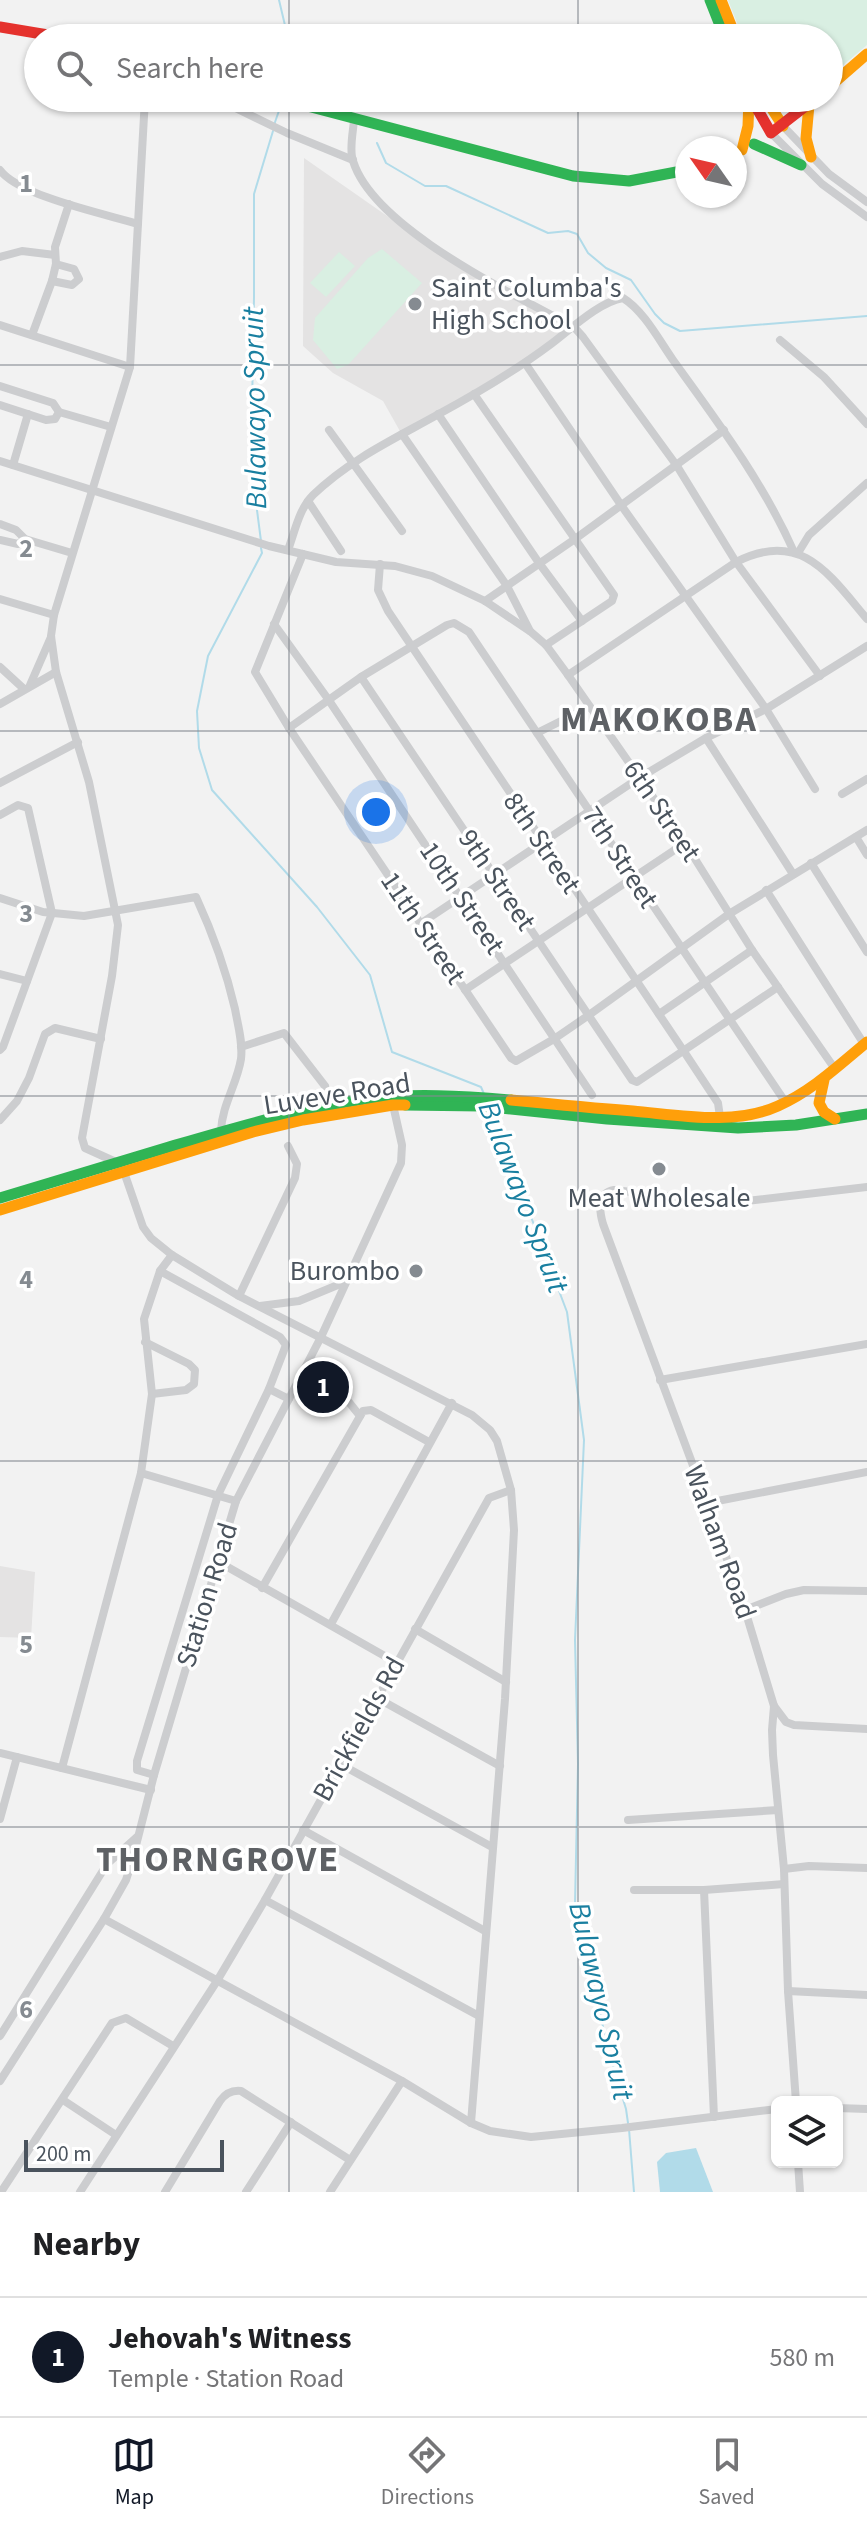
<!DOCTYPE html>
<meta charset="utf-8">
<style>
:root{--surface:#fff;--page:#f2f2f2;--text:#202124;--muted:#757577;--line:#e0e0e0;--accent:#111827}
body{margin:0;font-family:"Source Sans 3",sans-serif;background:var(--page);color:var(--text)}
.controls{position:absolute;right:24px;bottom:24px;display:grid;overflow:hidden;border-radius:12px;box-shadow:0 2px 6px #0004}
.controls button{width:72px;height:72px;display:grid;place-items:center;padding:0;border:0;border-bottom:2px solid var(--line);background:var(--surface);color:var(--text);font:40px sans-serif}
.compass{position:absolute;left:675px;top:136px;width:72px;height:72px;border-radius:50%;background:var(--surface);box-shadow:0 2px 6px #0004;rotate:304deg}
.scale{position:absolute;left:24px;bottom:20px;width:200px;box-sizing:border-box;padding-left:8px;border:4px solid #4a535d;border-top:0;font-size:22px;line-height:28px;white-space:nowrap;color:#4a535d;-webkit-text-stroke:6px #fff;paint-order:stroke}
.you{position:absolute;left:376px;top:812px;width:28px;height:28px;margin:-20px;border:6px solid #fff;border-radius:50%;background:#1a73e8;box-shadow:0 0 0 12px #1a73e833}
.badge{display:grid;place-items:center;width:52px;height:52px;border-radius:50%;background:var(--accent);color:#fff;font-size:26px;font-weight:700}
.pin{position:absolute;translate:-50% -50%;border:4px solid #fff;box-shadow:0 2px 8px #0006}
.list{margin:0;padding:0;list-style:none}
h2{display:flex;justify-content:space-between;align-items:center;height:104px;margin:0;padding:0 32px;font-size:34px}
h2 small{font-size:26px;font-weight:400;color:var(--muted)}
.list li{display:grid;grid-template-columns:52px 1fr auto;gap:24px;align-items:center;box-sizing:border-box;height:120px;padding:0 32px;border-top:2px solid var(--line)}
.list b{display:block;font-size:30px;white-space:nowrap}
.list p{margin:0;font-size:26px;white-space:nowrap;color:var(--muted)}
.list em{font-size:26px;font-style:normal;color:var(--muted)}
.icon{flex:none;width:44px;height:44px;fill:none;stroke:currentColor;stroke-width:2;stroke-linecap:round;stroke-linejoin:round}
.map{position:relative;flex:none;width:867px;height:2192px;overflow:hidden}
.search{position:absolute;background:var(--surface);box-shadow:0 2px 6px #0004;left:24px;right:24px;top:24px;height:88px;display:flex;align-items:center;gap:20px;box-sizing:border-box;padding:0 28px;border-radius:44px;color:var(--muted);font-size:30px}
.sheet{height:224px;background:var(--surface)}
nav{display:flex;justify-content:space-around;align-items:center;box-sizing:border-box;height:112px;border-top:2px solid var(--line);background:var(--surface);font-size:22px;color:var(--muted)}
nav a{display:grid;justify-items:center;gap:4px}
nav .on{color:var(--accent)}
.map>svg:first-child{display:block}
.education{fill:#e4e3e3}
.green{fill:#d9efe2}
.water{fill:#b1dbe9}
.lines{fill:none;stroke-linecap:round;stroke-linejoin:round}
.stream{stroke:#b1dbe9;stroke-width:2}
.street{stroke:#cccdcf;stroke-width:8}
.fast{stroke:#30b455;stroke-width:11}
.slow{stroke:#ff9f0a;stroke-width:11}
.jam{stroke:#e5322d;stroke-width:11}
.grid{fill:none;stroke:#858b91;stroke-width:2;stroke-opacity:0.55}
.poi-dot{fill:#858b91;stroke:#fff;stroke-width:3}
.labels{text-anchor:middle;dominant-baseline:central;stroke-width:7;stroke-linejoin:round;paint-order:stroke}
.poi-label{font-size:28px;fill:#4a535d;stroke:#fff;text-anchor:start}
.street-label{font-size:28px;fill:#4a535d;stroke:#fff}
.water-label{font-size:30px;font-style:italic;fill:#197fa0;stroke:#fff}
.district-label{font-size:36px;font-weight:bold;letter-spacing:2px;fill:#5e6165;stroke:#fff}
.grid-label{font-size:26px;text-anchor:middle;font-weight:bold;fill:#858b91;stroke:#fff;stroke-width:7;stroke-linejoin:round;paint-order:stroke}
</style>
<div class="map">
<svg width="867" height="2192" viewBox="0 0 867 2192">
<rect width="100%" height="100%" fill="#f2f2f2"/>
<g class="education">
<polygon points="304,158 423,241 570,327 524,362 401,433 383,401 333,373 303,346"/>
<polygon points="0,1566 35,1572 31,1638 0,1637"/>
</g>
<g class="green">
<polygon points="728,0 867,0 867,45 829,77 829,38 743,38"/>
<polygon points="382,249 422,283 348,365 337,369 313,340 315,318 368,258"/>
<polygon points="339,252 355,266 326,297 310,283"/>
</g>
<polygon class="water" points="696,2148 713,2192 660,2192 657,2162 666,2153"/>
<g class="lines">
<g class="stream">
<polyline points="279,0 288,38"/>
<polyline points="347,98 352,105"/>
<polyline points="274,125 281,105"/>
<polyline points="377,143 386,163 425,186 446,186 548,233 568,231 577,234 588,253 606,268 631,280 655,314 664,323 680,331 867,316"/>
<polyline points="261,541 251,464 254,297 254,194 273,131"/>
<polyline points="261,548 262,553 208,656 197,711 199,748 212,790 317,907 370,975 392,1052 481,1087 484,1094"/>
<polyline points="491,1111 567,1312 584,1440 575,1640 578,1764 575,1904 609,2053 626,2109 628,2123"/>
<polyline points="629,2129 634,2192"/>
</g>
<g class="street">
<polyline points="145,98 130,367 54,615 51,636 56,672 89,782 118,925 112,976 82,1138 85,1148 116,1162 124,1172 143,1227 151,1238 172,1255 239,1296 472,1415 490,1430 497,1441 511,1490 514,1530 505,1699 471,2123"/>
<polyline points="215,98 287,133 353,160"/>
<path d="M354,120C353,132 350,145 352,157C368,226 515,295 574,327L583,337L677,466L736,562L820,676"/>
<polyline points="783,126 829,174 867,202"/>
<polyline points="771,133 822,184 867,217"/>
<path d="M0,170C19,196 105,214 138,224"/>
<polyline points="0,257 22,251 55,255"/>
<polyline points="52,281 72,285 79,279 74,269 56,264"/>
<polyline points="0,325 130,367"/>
<polyline points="32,335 52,281 56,264 55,247 69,204"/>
<polyline points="780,340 824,377 867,424"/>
<polyline points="525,363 621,505 766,709 815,789"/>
<polyline points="0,386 53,403 59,412 55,419 46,420 0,405"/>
<polyline points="474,394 614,595 612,601 546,645"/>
<polyline points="59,412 111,427"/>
<polyline points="438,414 539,563 582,621"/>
<polyline points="329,430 402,531"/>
<polyline points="402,434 507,586 530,631"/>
<polyline points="0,461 269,546 336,562 395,566 432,576 485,601 531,632 546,645 568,675 685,843 752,950 835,1069"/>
<polyline points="13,465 28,414"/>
<polyline points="308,501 341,551"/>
<polyline points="0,524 16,530 25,539 18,544 0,540"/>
<polyline points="25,539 72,553"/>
<path d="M288,550C295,531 299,509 313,495C349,460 394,439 437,415C476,394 515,371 551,344C571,329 599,302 623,298C644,311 659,340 673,360C717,421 763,482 794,552"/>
<polyline points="798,553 809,535 867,483"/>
<polyline points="303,554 255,672 289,728 511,1058 516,1061 554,1039 589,1015 729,914 867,830"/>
<polyline points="380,564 378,590 388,611 683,1050 718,1103 720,1117"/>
<polyline points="0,599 54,615"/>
<polyline points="485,601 575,539 724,430"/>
<polyline points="274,624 328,699 592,1095"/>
<polyline points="0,667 24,689"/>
<path d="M568,675L736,562C801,529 829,574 867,619"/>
<polyline points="361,677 632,1080 637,1082 778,987"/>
<polyline points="30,685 51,637"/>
<polyline points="0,704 56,672"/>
<polyline points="289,728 361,677 447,625 454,623 469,632 786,1103"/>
<polyline points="537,733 589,707"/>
<polyline points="706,738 793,874"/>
<polyline points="0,783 78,742"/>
<polyline points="842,794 867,779"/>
<polyline points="0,815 18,805 28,808 52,913 3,1047 0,1050"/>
<polyline points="856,837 867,855"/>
<polyline points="811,863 867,952"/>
<polyline points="766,890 864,1044"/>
<path d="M0,898L43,912L84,916L196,897C213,934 226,970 235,1009C238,1026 243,1042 241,1059C237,1084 222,1105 221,1131"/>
<polyline points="420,924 639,778 706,738 766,709 867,646"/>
<polyline points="0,974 27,981"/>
<polyline points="465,990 685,843"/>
<polyline points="659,1014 752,950"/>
<polyline points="241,1047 284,1033 325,1086"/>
<polyline points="0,1120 17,1101 29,1078 45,1034 55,1028 101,1039"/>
<path d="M867,1187L729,1203L614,1190C597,1193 599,1210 603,1224L707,1503L745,1610L774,1706L786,1722L794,1725L867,1729"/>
<polyline points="239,1296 295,1178 297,1164 288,1146"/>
<polyline points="260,1306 299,1301 345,1282"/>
<polyline points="145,1342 189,1364 195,1370 194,1384 186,1390 152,1394"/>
<polyline points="305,1368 332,1393 348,1401 360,1416"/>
<polyline points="660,1380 867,1344"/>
<polyline points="269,1389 289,1399"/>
<polyline points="141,1473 236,1501"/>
<polyline points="707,1503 867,1472"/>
<polyline points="217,1561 397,1663"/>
<polyline points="262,1588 363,1411 371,1410 429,1442"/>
<polyline points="745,1610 786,1594 804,1590 867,1591"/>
<polyline points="331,1624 452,1403"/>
<polyline points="415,1629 506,1682"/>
<polyline points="377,1698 500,1766"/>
<polyline points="774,1706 772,1730 773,1755 784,1869 788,1991 796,2102"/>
<polyline points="0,1753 151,1790"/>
<polyline points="340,1764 492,1847"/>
<polyline points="62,1768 141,1473 152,1394 144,1319 160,1271 172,1255"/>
<polyline points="154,1775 137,1770 137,1761 218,1495 269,1389 286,1345 280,1337 160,1271"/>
<polyline points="0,1819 17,1757"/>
<polyline points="628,1820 778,1810"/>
<polyline points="303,1830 485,1931"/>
<polyline points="784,1869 809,1866 867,1868"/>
<polyline points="634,1890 704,1890 784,1884"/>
<polyline points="704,1890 714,2117"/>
<polyline points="265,1900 479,2016"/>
<polyline points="104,1919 402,2081 471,2123 490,2131 531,2137 622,2128 777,2109"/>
<polyline points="788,1991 867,1995"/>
<polyline points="0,2036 107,1864 137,1837"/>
<polyline points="0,2081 104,1919 126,1880 132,1861 154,1775 236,1501 321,1337 401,1163 402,1145 393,1105"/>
<polyline points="63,2100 116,2135"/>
<polyline points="837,2108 867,2109"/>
<polyline points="798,2162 800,2192"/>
<polyline points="1,2192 112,2023 126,2018 173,2046"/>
<polyline points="80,2192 217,1981 265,1900 489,1498 511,1490"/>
<path d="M165,2192L220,2101C225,2094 232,2090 241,2091L350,2160"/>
<polyline points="246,2192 291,2122"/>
<polyline points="330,2192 402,2081"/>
</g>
<g class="fast">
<polyline points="710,0 725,38"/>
<polyline points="277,98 573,176 629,181 687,170"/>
<polyline points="754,144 801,165"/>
<polyline points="405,1105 481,1106 607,1119 738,1128 796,1125 867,1114"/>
<path d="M0,1198C56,1181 113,1164 169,1147C234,1128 298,1109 365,1099C413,1093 463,1096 511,1100"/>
</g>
<g class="slow">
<polyline points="721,0 736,38"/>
<polyline points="829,87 867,54"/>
<polyline points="765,98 783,126"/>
<polyline points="782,98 815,100"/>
<polyline points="809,105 806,138 811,157"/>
<polyline points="742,150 748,126 749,99"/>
<polyline points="824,1080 819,1103 824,1112 835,1119"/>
<path d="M511,1100C551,1104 592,1108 633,1111C679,1115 734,1126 778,1106C812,1091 839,1065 867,1042"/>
<polyline points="0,1210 253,1132 303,1120 393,1105 405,1105"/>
</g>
<g class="jam">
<polyline points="0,27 66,38"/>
<polyline points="751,98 771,133 816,98"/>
</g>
</g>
<path class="grid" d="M289,0V38M578,0V38M289,98V2192M578,98V2192M0,365H867M0,731H867M0,1096H867M0,1461H867M0,1827H867"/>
<g class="poi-dot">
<circle cx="415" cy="304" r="8"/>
<circle cx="659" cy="1169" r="8"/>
<circle cx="416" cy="1271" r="8"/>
</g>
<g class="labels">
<g class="poi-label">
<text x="431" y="288">Saint Columba's<tspan x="431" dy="32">High School</tspan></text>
<text x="659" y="1198" text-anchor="middle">Meat Wholesale</text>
<text x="400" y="1271" text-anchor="end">Burombo</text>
</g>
<g class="street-label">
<text transform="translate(662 811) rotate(56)">6th Street</text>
<text transform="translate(542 843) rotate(56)">8th Street</text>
<text transform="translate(620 857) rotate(57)">7th Street</text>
<text transform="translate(497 880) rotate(56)">9th Street</text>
<text transform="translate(462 898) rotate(56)">10th Street</text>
<text transform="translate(423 928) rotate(56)">11th Street</text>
<text transform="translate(337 1094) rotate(-9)">Luveve Road</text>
<text transform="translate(720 1542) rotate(70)">Walham Road</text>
<text transform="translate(207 1595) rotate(-73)">Station Road</text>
<text transform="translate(359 1729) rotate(-61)">Brickfields Rd</text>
</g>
<g class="water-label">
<text transform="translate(255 408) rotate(-91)">Bulawayo Spruit</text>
<text transform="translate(523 1197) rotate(69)">Bulawayo Spruit</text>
<text transform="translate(601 2001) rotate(77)">Bulawayo Spruit</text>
</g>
<g class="district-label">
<text x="659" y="719">MAKOKOBA</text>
<text x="218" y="1859">THORNGROVE</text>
</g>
</g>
<g class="grid-label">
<text x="26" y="192">1</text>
<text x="26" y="557">2</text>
<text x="26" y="922">3</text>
<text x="26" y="1288">4</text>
<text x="26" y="1653">5</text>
<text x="26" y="2018">6</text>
</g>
</svg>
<div class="controls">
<button><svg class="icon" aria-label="layers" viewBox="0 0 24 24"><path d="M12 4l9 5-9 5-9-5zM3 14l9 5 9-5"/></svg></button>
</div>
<svg class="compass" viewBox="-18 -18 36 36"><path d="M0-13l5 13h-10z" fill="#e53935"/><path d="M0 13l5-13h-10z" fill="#757577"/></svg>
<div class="scale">200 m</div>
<div class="you"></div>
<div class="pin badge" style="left:323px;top:1387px">1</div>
<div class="search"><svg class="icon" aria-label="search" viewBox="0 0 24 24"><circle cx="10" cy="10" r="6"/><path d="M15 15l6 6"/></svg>Search here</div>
</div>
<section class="sheet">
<h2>Nearby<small></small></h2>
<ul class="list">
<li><span class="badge">1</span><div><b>Jehovah's Witness</b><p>Temple · Station Road</p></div><em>580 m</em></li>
</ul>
</section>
<nav>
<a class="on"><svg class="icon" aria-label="map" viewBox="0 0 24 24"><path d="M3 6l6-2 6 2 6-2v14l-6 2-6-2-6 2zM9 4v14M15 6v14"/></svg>Map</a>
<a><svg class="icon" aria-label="directions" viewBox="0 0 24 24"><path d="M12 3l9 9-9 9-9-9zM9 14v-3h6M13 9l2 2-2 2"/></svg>Directions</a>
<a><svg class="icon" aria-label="saved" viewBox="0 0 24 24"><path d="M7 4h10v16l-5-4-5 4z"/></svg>Saved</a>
</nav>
